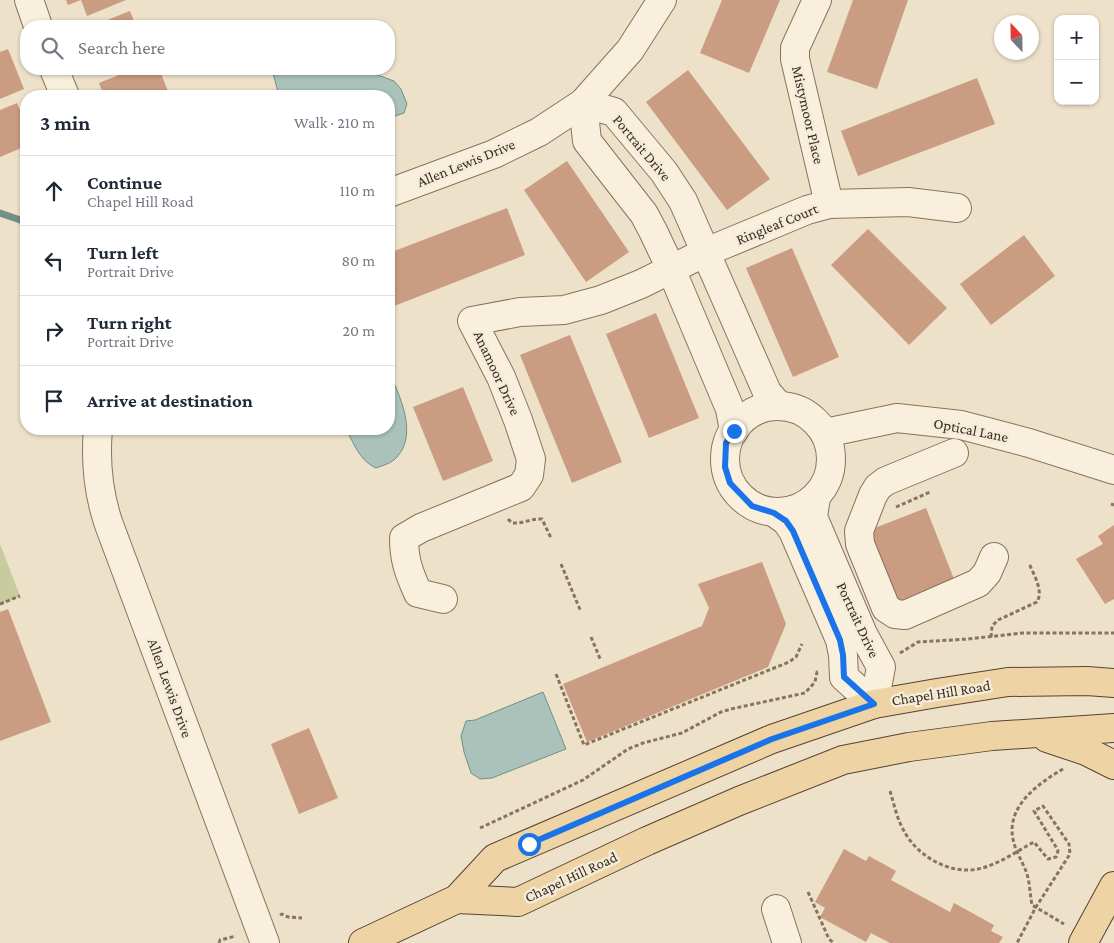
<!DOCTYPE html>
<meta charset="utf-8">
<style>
:root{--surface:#fff;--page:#f2f2f3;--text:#1f2937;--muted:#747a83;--line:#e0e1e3}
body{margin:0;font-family:"Crimson Pro",serif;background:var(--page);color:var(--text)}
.controls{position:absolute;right:15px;top:15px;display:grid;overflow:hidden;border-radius:10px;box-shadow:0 1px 4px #0004}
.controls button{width:45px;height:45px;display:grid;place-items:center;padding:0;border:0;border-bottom:1px solid var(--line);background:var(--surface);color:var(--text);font:25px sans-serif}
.compass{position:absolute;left:994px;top:15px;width:45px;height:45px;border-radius:50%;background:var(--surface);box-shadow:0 1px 4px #0004;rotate:338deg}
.stop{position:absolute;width:15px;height:15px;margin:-11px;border:4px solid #1a73e8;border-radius:50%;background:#fff}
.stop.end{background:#1a73e8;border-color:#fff;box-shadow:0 1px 5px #0008}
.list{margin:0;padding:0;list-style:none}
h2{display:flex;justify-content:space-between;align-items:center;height:65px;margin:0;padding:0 20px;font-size:21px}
h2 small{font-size:16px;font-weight:400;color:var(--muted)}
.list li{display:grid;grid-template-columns:32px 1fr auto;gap:15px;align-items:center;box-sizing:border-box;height:70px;padding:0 20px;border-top:1px solid var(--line)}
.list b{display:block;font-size:19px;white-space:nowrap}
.list p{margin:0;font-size:16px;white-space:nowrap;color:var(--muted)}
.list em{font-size:16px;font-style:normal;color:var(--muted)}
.icon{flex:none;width:28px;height:28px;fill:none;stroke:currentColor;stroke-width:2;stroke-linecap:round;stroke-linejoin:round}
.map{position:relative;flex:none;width:1114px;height:943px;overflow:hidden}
.search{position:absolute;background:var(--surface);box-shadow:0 1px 4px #0004;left:20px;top:20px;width:375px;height:55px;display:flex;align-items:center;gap:12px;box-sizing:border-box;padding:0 18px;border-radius:20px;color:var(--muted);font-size:19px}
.panel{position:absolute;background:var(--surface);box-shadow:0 1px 4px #0004;left:20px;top:90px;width:375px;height:345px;border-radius:20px}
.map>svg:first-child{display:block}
.green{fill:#c8cb9d}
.water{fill:#aac2ba;stroke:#719087}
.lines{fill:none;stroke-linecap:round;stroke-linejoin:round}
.stream{stroke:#719087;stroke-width:7}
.building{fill:#ca9c81}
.minor-casing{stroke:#89735e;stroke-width:30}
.major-casing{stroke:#584232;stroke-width:30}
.path{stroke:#89735e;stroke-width:3;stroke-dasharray:4 2.5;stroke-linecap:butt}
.minor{stroke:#f8efdd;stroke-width:28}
.major{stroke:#eed3a4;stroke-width:28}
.route{stroke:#1a73e8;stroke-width:6}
.labels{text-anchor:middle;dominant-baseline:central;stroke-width:5;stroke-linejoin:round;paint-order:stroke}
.street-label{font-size:15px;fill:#3a2c21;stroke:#f5ebd9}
</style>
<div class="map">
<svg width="1114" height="943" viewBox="0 0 1114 943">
<rect width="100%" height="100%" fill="#ede1ca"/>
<polygon class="green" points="0,544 20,596 0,604"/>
<g class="water">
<polygon points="272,69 361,69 394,81 401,89 407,104 404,113 389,118 389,96 279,96"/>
<path d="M389,372C400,396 418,434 397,457C392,463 384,465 376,468C360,461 354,444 346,429H389Z"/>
<polygon points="543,692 566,749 492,778 480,779 471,773 464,752 461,736 466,721 475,720"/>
</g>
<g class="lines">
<polyline class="stream" points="0,213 26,222"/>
</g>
<g class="building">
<polygon points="66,0 126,0 87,16 81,0 68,5"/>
<polygon points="722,0 780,0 749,73 700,53"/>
<polygon points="853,0 908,0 877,89 827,72"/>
<polygon points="130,11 136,26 92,26"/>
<polygon points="8,49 24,89 0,99 0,52"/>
<polygon points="134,69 159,69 170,96 104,96 99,83"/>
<polygon points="688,70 770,179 727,210 646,102"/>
<polygon points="977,78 995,124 858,176 841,131"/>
<polygon points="17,103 26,125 26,146 0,157 0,110"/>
<polygon points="567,161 629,252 586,282 524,190"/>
<polygon points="507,208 525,255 389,308 389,253"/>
<polygon points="868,229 947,308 909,345 831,265"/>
<polygon points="1024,235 1055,276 991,325 960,284"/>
<polygon points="792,248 839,357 793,377 746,268"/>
<polygon points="656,313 699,418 649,438 606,334"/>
<polygon points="570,335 622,462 572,483 520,355"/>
<polygon points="463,387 493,461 443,481 413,407"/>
<polygon points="926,508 954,579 895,603 867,531"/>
<polygon points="1114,525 1114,599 1105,604 1076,559 1103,544 1098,536"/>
<polygon points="762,562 786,624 768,667 587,742 563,684 702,626 709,608 698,584"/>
<polygon points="8,609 51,722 0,741 0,612"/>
<polygon points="309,728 338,798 299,814 271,744"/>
<polygon points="844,849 866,861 869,856 896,871 891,880 950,912 954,903 994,925 991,931 1003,937 999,943 890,943 871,933 866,942 820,917 825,908 815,902"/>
</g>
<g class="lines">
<g class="minor-casing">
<g id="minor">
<polyline points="29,0 38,26"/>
<polyline points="817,0 795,48 795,59 829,204"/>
<polyline points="54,69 65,96"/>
<polyline points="389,193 494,154 539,132 583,103 630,50 662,0"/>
<circle cx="778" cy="459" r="53"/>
<path d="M98,429C95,462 98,491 108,522L265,943"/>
<polyline points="734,431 730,409 671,269 653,231 644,214 587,141 583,103 614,112 664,172 683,201 767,392 779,406"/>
<polyline points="825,433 897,418 961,425 1029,443 1114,470"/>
<polyline points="954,453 886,481 878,487 873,495 859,531 860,544 886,608 895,614 905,615 978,583 987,573 994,557"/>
<polyline points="816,497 813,517 863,634 881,667 874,704"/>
<polyline points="775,513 786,521 793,531 840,640 843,655 844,677 874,704"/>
<path d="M443,599L418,593C409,573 404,560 404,538L421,528L521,487L529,475L531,459L518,420L501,377L472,321L520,312L564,310L601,300L641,284L706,252L807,210L829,204L908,202L957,208"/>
<polyline points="776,909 787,943"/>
</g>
</g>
<g class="major-casing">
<g id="major">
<polyline points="1047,738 1086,751 1114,765"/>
<polyline points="457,899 518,902 647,841 739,801 843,760 909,747 992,736 1114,728"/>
<polyline points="363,943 457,899 495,858 772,739 874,704 937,693 1008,682 1087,681 1114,683"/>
<polyline points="1083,943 1114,886"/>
</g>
</g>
<g class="path">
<polyline points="1111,504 1114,505"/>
<polyline points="896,507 930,492"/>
<path d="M508,519L512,523C523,524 532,518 542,519L551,538"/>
<polyline points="561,564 581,612"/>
<polyline points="0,604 20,596"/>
<polyline points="591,637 601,661"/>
<path d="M991,637L992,626L998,620L1037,602C1044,590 1033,574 1029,563"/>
<polyline points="900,653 918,642 968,639 1023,633 1114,633"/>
<polyline points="556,674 584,745 789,662 796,657 802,644"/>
<path d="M1063,769C1039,783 1006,806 1013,839C1015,851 1023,862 1027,874C1030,884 1030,895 1032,905L1064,924"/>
<path d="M890,791C894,804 897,819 904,831C917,856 950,875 978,869C998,865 1017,851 1034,842L1048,859L1056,857L1058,851L1056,847L1034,811L1043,806L1069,844L1070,854L1036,907L1017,943"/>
<polyline points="480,828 583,780 628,749 643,743 682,733 721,712 731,709 805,693 815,682 817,672 818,672"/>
<polyline points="808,892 829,939 834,943"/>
<polyline points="280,915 282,914 288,917 302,918"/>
<polyline points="219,943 220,940 236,936"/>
</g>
<use href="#minor" class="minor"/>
<use href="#major" class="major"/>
</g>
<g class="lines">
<polyline class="route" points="529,844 772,739 874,704 844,677 843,655 840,640 793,531 786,521 774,513 752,506 730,483 725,467 726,443 734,431"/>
</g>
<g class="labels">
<g class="street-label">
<text transform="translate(808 115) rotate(77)">Mistymoor Place</text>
<text transform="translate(642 148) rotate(50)">Portrait Drive</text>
<text transform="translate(466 163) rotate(-22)">Allen Lewis Drive</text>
<text transform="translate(777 224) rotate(-22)">Ringleaf Court</text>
<text transform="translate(497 373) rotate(65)">Anamoor Drive</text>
<text transform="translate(971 430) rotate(11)">Optical Lane</text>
<text transform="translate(858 620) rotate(65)">Portrait Drive</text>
<text transform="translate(170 688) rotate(70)">Allen Lewis Drive</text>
<text transform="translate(941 693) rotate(-9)">Chapel Hill Road</text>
<text transform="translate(571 877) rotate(-25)">Chapel Hill Road</text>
</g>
</g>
</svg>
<div class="controls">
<button>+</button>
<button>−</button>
</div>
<svg class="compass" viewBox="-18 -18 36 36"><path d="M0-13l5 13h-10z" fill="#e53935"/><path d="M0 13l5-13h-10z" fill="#747a83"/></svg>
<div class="stop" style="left:529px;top:844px"></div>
<div class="stop end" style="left:734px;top:431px"></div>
<div class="search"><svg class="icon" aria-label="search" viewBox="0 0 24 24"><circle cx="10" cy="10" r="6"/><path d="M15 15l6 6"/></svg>Search here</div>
<section class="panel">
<h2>3 min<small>Walk · 210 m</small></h2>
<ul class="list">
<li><svg class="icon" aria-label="ahead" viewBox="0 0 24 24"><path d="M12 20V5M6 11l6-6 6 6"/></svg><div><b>Continue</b><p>Chapel Hill Road</p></div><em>110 m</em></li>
<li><svg class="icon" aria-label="left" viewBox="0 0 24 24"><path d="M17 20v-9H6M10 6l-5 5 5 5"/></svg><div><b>Turn left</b><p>Portrait Drive</p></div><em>80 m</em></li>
<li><svg class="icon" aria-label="right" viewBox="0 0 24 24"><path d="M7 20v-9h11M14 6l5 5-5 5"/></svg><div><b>Turn right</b><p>Portrait Drive</p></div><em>20 m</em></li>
<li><svg class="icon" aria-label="arrive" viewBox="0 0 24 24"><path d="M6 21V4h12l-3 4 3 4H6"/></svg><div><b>Arrive at destination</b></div></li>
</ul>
</section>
</div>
